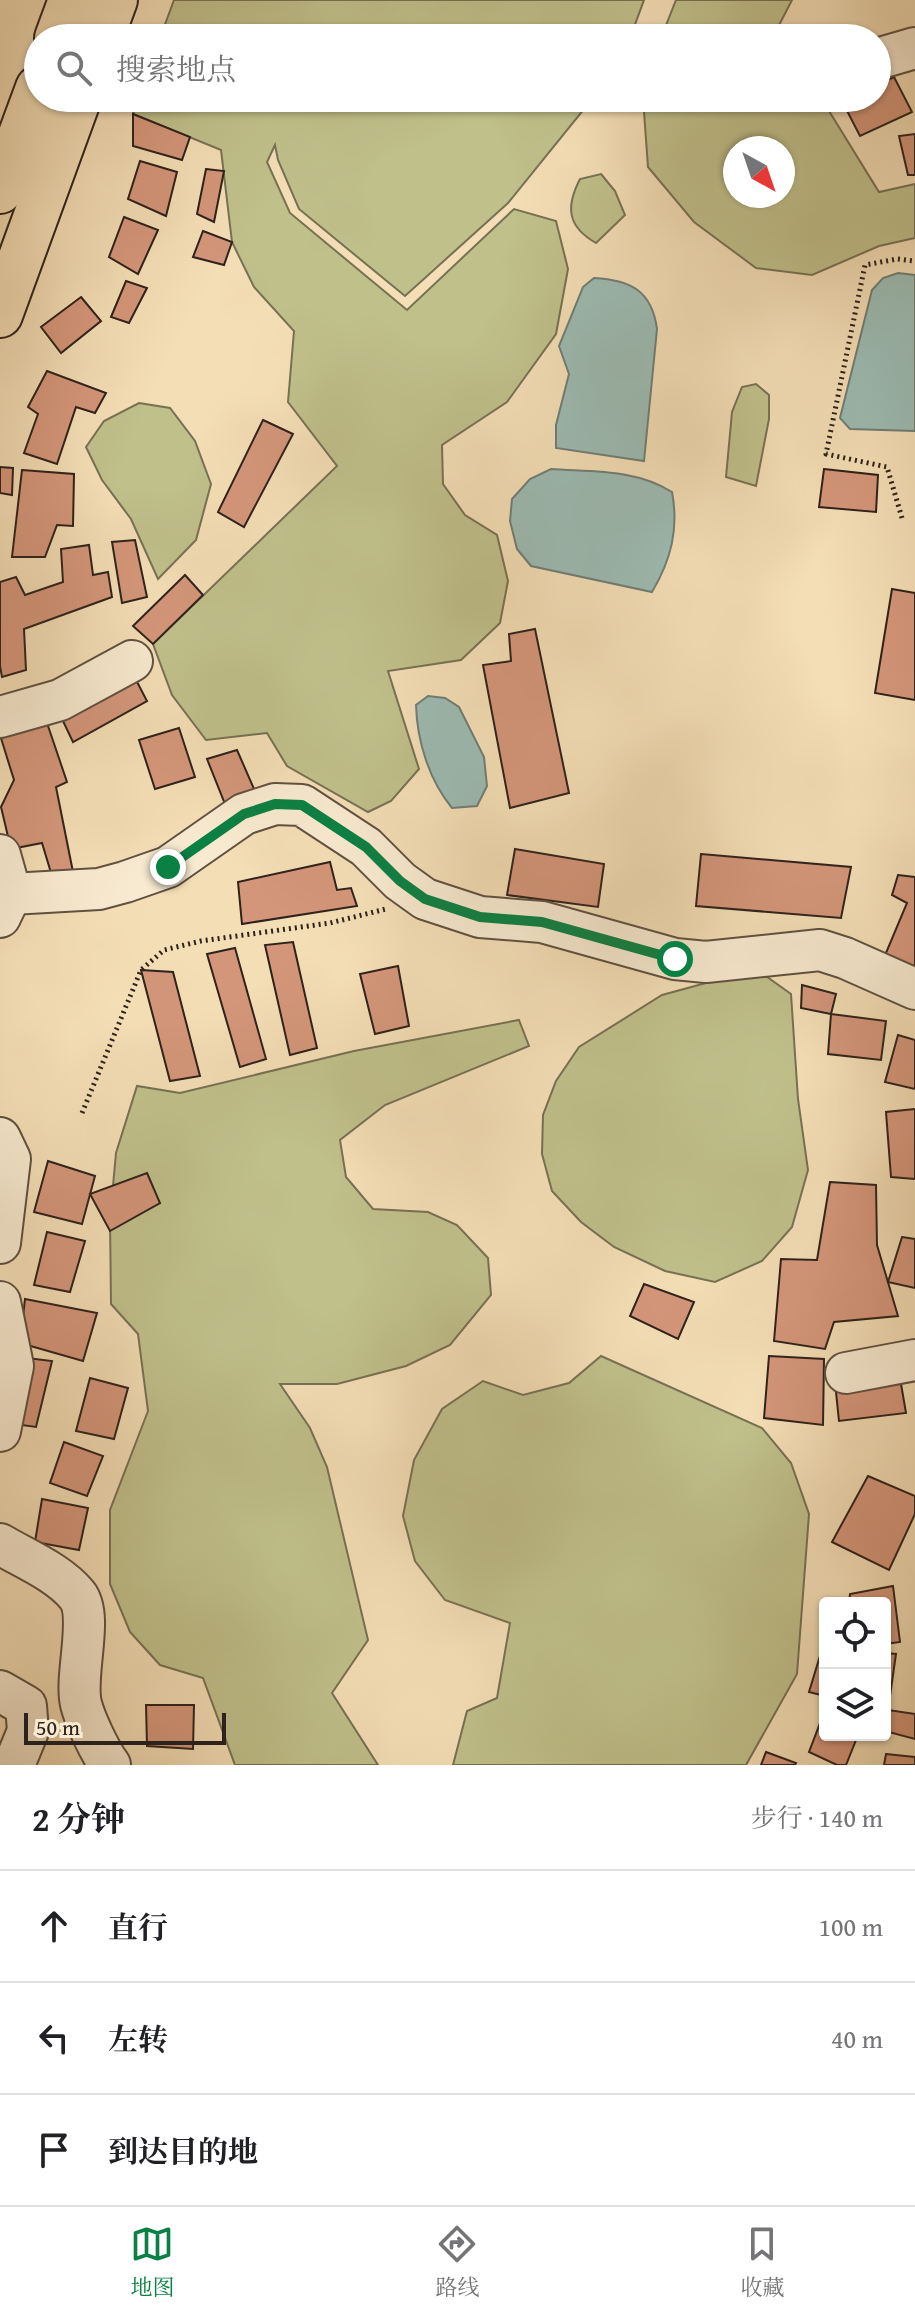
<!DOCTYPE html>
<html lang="zh">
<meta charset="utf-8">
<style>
:root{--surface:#fff;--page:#f2f2f2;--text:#202124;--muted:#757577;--line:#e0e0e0;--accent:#0b8043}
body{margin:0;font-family:"Gentium Book Plus","Noto Serif SC",serif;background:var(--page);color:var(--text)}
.controls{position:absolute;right:24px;bottom:24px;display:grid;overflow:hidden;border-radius:8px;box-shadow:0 2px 6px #0004}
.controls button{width:72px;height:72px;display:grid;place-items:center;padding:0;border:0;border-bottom:2px solid var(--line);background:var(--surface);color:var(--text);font:40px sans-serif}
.compass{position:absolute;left:723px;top:136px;width:72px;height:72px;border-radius:50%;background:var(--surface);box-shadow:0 2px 6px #0004;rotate:140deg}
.scale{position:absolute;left:24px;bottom:20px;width:202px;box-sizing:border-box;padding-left:8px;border:4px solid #2e221c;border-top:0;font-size:22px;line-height:28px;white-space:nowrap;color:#2e221c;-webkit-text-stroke:6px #f8ead0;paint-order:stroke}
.stop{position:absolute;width:24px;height:24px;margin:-18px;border:6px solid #0b8043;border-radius:50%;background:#fff}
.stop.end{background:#0b8043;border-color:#fff;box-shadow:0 2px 8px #0008}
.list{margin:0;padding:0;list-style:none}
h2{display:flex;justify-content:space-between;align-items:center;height:104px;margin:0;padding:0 32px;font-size:34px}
h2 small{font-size:26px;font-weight:400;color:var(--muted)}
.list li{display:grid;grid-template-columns:52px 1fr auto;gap:24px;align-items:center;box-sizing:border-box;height:112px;padding:0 32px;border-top:2px solid var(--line)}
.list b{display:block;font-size:30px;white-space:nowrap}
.list em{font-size:26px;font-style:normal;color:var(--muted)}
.icon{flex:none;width:44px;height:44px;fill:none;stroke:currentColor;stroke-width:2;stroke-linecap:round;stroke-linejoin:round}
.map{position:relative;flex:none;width:915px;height:1765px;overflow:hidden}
.search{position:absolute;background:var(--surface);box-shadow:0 2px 6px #0004;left:24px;right:24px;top:24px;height:88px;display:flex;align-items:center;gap:20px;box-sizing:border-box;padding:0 28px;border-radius:44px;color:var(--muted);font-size:30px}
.sheet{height:440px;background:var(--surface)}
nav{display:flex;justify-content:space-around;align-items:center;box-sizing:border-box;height:112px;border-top:2px solid var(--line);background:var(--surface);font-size:22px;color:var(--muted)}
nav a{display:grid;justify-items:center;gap:4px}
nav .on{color:var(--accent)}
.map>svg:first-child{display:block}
.green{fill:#c0c08b;stroke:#777154;stroke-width:2;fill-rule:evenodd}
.water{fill:#9cbbb2;stroke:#707e76;stroke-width:2}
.building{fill:#d4967a;stroke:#2e221c;stroke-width:2}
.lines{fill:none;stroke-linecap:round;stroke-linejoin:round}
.minor-casing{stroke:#605142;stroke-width:44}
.highway-casing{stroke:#2e221c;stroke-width:48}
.path{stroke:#2e221c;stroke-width:5;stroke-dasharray:2 4;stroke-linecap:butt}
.minor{stroke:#f8ead0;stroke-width:40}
.highway{stroke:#f4deb6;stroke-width:44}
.route{stroke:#0b8043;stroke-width:10}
</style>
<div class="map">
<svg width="915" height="1765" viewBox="0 0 915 1765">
<rect width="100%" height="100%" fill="#f4deb6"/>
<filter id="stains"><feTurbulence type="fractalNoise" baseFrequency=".0025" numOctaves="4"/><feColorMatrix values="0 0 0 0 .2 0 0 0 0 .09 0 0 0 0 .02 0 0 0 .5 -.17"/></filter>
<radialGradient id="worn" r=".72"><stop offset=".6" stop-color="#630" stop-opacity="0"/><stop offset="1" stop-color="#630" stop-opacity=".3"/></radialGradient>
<g class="green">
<polygon points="174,0 644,0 630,38 160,38"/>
<polygon points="676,0 792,0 777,29 783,38 661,38"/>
<polygon points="139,98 593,98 508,203 405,296 299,209 278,160 275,145 267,162 290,213 407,310 514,209 556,221 568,269 556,334 507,402 442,445 443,484 465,515 497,535 508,581 500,623 461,660 388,671 419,769 391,801 368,812 287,766 267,733 206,740 172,695 153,644 337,466 288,402 294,331 254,287 232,242 221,150 133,114"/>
<path d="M643,98H821L879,192L915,184V238L879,246L812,275L756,268L694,222L648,167ZM735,148H783V196H735Z"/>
<path d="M601,174L615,191L625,215L596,243C568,227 565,208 580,179Z"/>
<polygon points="756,384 769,395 769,419 756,486 726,477 732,412 742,387"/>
<polygon points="139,403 170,408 195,441 211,484 196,540 158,579 131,519 102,480 86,447 104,421"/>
<polygon points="759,971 791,994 798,1099 808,1170 792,1227 762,1261 715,1282 665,1271 614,1247 581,1222 552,1191 542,1154 543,1115 556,1081 579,1047 662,995 717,980"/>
<polygon points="519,1020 529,1046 385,1105 340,1140 346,1177 373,1209 428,1212 457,1225 488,1258 491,1295 450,1345 406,1366 337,1384 280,1384 310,1428 327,1467 368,1640 332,1693 378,1765 235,1765 203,1678 160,1665 130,1632 110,1584 110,1510 148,1411 138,1334 111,1304 110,1219 116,1153 137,1086 180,1093 354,1051"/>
<polygon points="601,1356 762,1428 791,1463 809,1514 797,1674 746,1765 453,1765 467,1711 497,1698 510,1623 445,1600 415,1561 403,1516 414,1460 442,1409 483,1381 523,1395 569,1383"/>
</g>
<g class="water">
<polygon points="898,273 915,275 915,431 850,429 840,418 872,290 883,278"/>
<path d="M594,278C631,280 652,291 657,329L644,461L556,448V425L569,374L559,346L583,287Z"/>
<path d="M551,469C593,472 636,469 672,492C679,529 671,560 652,592L531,566L517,549L510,521L512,499L530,479Z"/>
<path d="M428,696L445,698L459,707L484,757L487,786L477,806L452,808C429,780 417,741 416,705Z"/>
</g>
<g class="building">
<polygon points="894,77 912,112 860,136 843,103 851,98 877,98 877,85"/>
<polygon points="133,114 190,137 182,160 133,146"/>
<polygon points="915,134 915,175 908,175 899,136"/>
<polygon points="140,161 177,172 166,216 128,199"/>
<polygon points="206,169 224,171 214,222 197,214"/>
<polygon points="124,217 158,230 138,274 109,257"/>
<polygon points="203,231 232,242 224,265 193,257"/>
<polygon points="126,281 147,288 129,323 111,317"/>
<polygon points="81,297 101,321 61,353 41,327"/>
<polygon points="47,371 106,393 95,413 76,407 57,464 24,453 38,414 28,407"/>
<polygon points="263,420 293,434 244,527 218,512"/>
<polygon points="0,467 13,468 12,495 0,493"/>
<polygon points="824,469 878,475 876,512 819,507"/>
<polygon points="22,470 74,474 73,526 57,525 45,557 12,557"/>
<polygon points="135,540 147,597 122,603 112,542"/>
<polygon points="89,545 93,575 108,572 112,597 24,629 26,670 2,677 0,666 0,582 16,577 25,595 63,582 61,549"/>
<polygon points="185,575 203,595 153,644 133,626"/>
<polygon points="892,589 915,593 915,700 875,693"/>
<polygon points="535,629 569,793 510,808 483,665 511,661 509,634"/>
<polygon points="134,676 147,701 73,742 62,719"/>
<polygon points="45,717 67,782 56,787 74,877 52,876 42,843 11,849 1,807 14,780 0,735"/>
<polygon points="179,728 195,777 155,789 139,740"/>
<polygon points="237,750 258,798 227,809 207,759"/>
<polygon points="515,849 604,864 598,907 507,895"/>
<polygon points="701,854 851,867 841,918 696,906"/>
<polygon points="330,862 337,890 351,888 357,906 242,924 238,882"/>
<polygon points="898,875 915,877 915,970 883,960 907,903 892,895"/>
<polygon points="293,942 317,1048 290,1055 265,945"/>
<polygon points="235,948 266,1059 240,1067 207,954"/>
<polygon points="398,966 409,1026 375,1034 360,974"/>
<polygon points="141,970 173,972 200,1076 170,1081"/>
<polygon points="802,985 836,994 831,1014 801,1008"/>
<polygon points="831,1014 886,1021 881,1060 828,1054"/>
<polygon points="898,1035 915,1040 915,1089 885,1082"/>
<polygon points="915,1109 915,1179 891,1177 886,1112"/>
<polygon points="48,1161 95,1176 82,1224 34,1212"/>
<polygon points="147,1173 160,1203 110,1231 90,1194"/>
<polygon points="830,1182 876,1185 877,1245 898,1316 834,1322 825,1349 774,1341 781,1259 817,1260"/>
<polygon points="47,1232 85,1241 70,1292 34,1285"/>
<polygon points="902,1237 915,1239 915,1288 888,1282"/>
<polygon points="644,1284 694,1302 678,1339 630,1316"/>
<polygon points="25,1299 97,1313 83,1361 20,1343"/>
<polygon points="769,1356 824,1359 823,1425 764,1418"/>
<polygon points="27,1358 52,1361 36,1427 14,1424"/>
<polygon points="90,1378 128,1388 114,1439 76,1431"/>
<polygon points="900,1378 906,1413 839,1421 836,1392"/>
<polygon points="64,1442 103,1456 87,1496 50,1483"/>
<polygon points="868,1476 915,1496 915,1514 889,1570 832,1542"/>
<polygon points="42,1499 88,1508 79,1550 35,1542"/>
<polygon points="893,1586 900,1642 885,1644 885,1603 849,1603 850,1594"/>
<polygon points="823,1646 825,1646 825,1696 809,1692"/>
<polygon points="885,1653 896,1654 888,1710 915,1714 915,1739 885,1731"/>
<polygon points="146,1705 194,1705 193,1749 147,1746"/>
<polygon points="822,1718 825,1718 825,1735 858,1735 846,1765 837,1765 809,1752"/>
<polygon points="766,1752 796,1763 795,1765 761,1765"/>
<polygon points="886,1754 915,1757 915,1765 884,1765"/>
</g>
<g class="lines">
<g class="minor-casing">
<g id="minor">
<polyline points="877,59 915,48"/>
<polyline points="0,717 60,700 132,661"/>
<polyline points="0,855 11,894 0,917"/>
<polyline points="11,894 99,889 125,882 168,867 244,814 275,804 302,805 366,847 400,881 425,899 480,917 542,922 675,959 706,962 820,950 845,958 915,989"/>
<polyline points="0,1138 10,1159 0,1243"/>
<polyline points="0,1302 13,1366 0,1431"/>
<polyline points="846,1373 915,1360"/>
<path d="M0,1544C25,1559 58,1572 77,1595C94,1616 74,1675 81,1704C85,1720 100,1752 110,1765"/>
<polyline points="0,1691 26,1706 28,1731 14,1765"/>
</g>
</g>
<g class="highway-casing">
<g id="highway">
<polyline points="57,38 71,0"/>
<polyline points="101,38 115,0"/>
<polyline points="0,191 38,88"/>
<polyline points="0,315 79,98"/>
</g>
</g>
<g class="path">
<polyline points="902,518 887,467 826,454 865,265 897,259 915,261"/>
<polyline points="82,1113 141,970 164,950 201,941 330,923 386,909"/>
</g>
<use href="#minor" class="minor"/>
<use href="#highway" class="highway"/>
</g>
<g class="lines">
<polyline class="route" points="168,867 244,814 275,804 302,805 366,847 400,881 425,899 480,917 542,922 675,959"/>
</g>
<rect width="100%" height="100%" filter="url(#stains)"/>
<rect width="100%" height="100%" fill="url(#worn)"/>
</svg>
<div class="controls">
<button><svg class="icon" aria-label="locate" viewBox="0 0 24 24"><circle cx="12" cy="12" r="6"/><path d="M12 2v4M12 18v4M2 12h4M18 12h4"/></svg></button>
<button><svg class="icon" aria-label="layers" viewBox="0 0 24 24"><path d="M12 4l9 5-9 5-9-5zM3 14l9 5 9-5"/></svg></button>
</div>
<svg class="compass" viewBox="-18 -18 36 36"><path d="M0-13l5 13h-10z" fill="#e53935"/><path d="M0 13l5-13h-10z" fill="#757577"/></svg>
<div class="scale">50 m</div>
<div class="stop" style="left:675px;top:959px"></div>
<div class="stop end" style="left:168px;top:867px"></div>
<div class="search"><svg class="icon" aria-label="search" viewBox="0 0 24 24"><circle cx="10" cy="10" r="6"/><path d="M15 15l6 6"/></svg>搜索地点</div>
</div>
<section class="sheet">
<h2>2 分钟<small>步行 · 140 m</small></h2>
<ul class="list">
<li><svg class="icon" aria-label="ahead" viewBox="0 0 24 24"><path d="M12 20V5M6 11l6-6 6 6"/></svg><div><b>直行</b></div><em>100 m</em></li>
<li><svg class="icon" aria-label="left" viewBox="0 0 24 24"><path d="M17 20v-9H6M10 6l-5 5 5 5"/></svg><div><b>左转</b></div><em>40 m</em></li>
<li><svg class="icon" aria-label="arrive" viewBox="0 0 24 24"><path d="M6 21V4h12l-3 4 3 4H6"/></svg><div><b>到达目的地</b></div></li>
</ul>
</section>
<nav>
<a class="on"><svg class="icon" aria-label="map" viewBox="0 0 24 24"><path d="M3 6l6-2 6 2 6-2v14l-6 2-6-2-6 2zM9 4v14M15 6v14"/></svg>地图</a>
<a><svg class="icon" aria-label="directions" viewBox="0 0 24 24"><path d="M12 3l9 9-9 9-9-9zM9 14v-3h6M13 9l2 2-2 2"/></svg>路线</a>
<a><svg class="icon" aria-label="saved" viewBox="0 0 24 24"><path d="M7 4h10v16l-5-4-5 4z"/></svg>收藏</a>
</nav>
